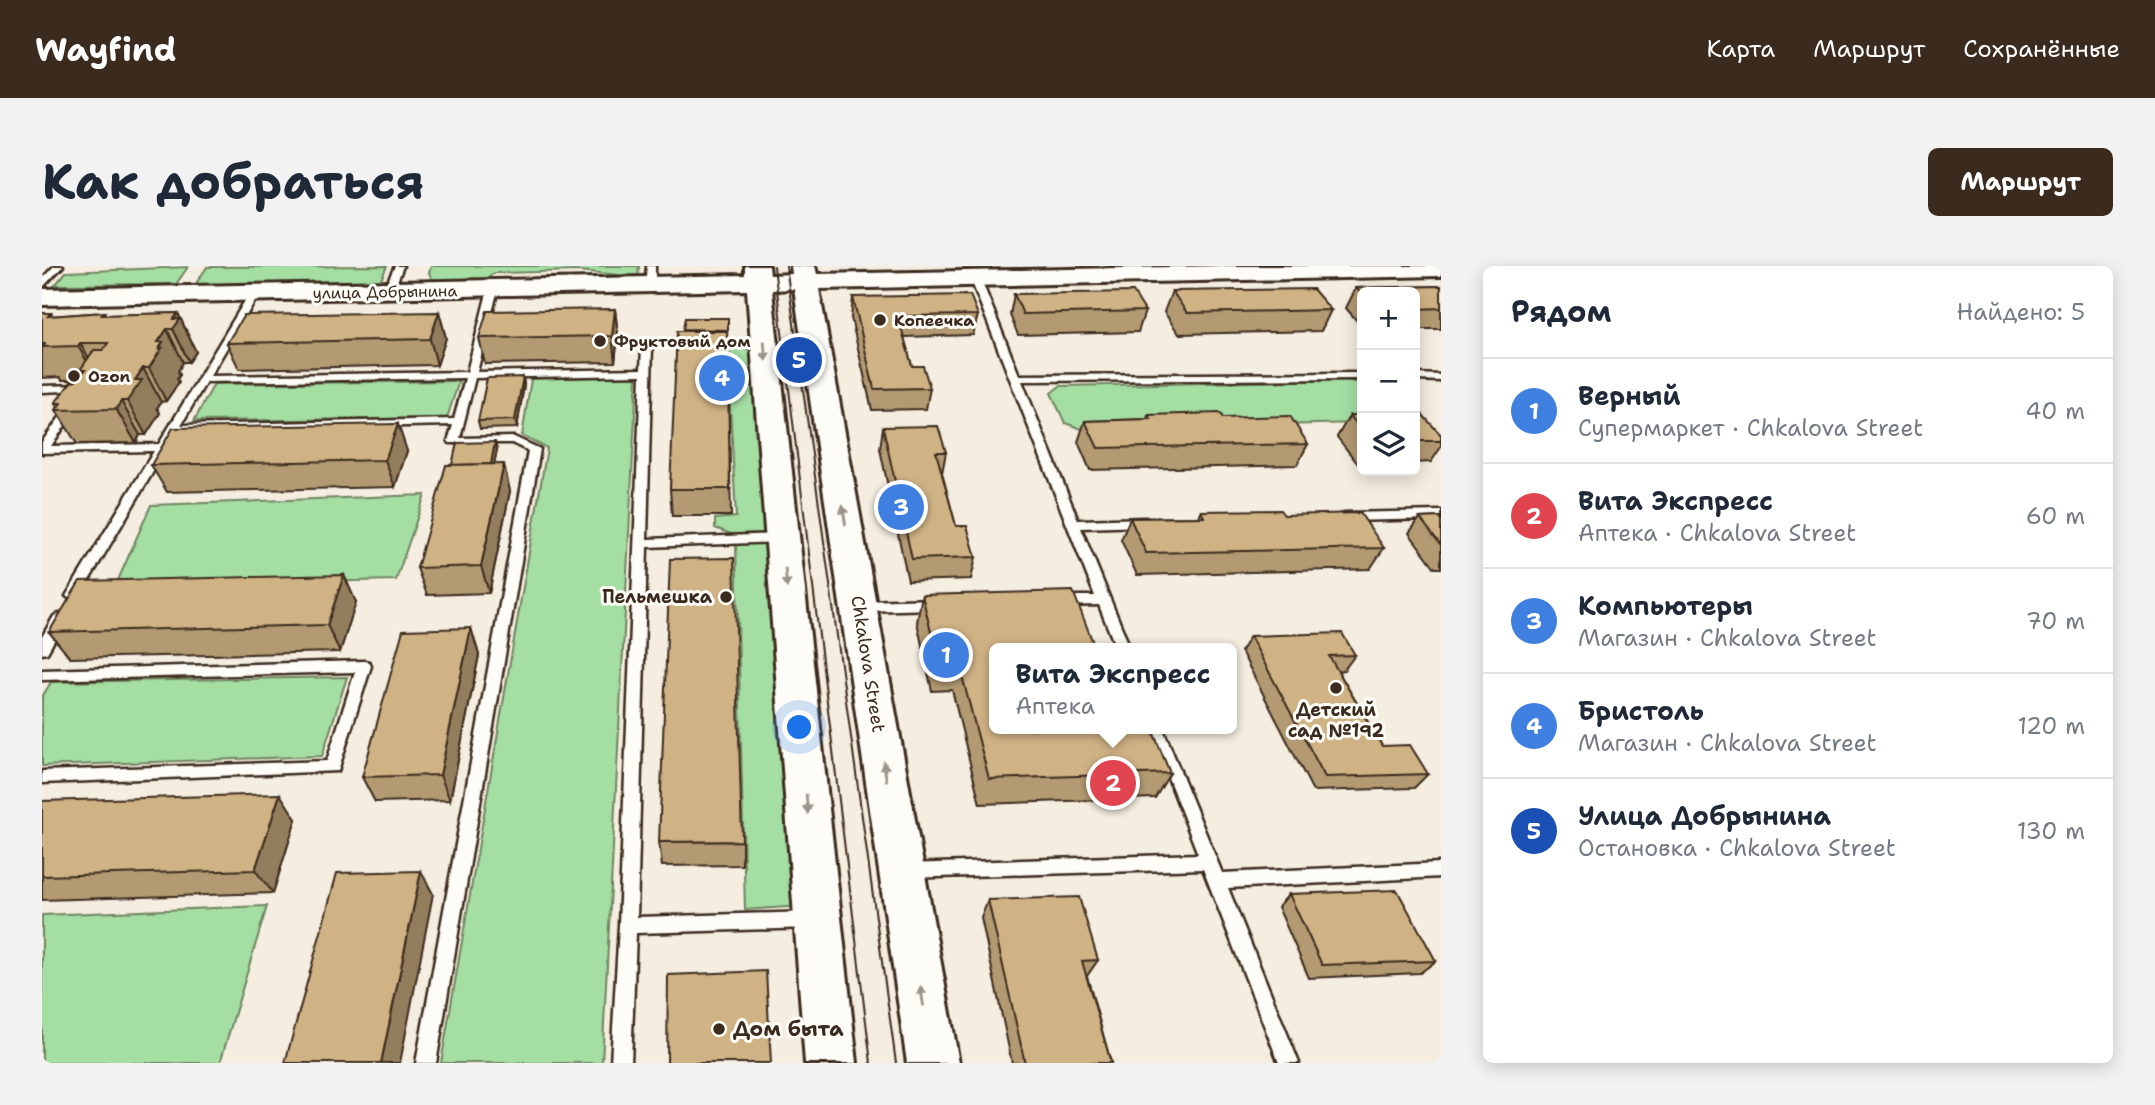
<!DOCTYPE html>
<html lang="ru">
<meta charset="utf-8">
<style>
:root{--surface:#fff;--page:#f2f2f3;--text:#1f2937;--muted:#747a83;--line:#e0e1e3;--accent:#3b2a1e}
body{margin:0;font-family:"Shantell Sans",sans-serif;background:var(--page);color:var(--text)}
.controls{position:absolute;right:21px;top:21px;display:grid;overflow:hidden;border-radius:10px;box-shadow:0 4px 18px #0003}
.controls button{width:63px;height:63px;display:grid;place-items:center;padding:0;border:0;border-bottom:2px solid var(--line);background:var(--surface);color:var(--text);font:35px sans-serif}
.you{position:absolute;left:758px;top:462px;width:24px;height:24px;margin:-18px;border:5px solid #fff;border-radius:50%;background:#1a73e8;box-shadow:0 0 0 10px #1a73e833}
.badge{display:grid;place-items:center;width:46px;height:46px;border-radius:50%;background:var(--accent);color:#fff;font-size:23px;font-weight:700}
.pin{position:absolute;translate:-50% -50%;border:4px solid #fff;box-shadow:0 2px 7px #0006}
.popup{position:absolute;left:947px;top:377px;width:248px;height:91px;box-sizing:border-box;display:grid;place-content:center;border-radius:10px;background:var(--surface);filter:drop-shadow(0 2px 5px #0005);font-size:23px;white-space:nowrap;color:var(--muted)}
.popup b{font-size:26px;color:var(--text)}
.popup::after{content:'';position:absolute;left:50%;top:100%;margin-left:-14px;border:14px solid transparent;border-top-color:var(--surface)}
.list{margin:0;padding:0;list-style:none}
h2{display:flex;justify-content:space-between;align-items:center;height:91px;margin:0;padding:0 28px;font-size:30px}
h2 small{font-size:23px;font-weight:400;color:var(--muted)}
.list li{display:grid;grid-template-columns:46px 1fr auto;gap:21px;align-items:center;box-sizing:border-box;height:105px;padding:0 28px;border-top:2px solid var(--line)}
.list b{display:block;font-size:26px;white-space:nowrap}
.list p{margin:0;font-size:23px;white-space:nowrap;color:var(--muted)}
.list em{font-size:23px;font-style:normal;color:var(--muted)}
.icon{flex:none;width:38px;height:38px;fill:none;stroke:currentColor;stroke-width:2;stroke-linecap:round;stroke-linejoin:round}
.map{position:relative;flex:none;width:1399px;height:797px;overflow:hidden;border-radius:10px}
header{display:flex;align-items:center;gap:42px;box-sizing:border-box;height:98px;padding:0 35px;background:var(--accent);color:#fff}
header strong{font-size:33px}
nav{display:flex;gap:38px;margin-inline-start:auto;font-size:24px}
.intro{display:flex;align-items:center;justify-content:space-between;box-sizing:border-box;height:168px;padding:0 42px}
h1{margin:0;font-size:49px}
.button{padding:18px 32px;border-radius:10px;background:var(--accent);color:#fff;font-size:24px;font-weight:700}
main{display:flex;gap:42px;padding:0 42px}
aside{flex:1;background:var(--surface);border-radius:10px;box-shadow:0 4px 18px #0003}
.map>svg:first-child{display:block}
.green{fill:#a4dea3;stroke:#708460;stroke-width:2}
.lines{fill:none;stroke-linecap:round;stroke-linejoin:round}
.lane-casing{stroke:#3b2a1e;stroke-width:5}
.secondary-casing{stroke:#3b2a1e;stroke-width:6}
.lane{fill:#fdfcf7;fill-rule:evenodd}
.secondary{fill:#fdfcf7;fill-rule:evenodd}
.tram{stroke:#3b2a1e;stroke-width:2}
.wall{fill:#b39a72;stroke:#3b2a1e;stroke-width:2}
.shaded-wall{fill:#927d5d;stroke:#3b2a1e;stroke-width:2}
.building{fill:#d0b385;stroke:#3b2a1e;stroke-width:2}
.oneway{fill:#9c938a}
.poi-dot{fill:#3b2a1e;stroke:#fdfcf7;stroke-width:2.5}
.labels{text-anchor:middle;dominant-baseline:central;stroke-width:6;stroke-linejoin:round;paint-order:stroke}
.far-street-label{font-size:16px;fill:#3b2a1e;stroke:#fdfcf7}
.far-poi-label{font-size:16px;font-weight:bold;fill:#3b2a1e;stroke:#fdfcf7;text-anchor:start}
.poi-label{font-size:18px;font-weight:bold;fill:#3b2a1e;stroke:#fdfcf7;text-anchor:end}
.street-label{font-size:18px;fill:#3b2a1e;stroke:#fdfcf7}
.near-poi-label{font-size:21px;font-weight:bold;fill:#3b2a1e;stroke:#fdfcf7;text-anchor:start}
</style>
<header>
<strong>Wayfind</strong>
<nav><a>Карта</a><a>Маршрут</a><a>Сохранённые</a></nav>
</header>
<div class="intro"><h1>Как добраться</h1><a class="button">Маршрут</a></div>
<main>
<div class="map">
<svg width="1399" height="797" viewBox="0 0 1399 797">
<rect width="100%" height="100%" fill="#f4ede0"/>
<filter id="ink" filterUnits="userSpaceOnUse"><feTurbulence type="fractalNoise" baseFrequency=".0143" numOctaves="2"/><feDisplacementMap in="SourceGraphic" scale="14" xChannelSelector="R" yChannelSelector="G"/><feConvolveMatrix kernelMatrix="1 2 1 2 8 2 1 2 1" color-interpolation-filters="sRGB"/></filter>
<g filter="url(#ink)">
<g class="green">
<polygon points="345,0 338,16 153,19 165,1"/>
<polygon points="389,0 597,0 596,11 537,5 453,7 443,13 391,15 387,7"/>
<polygon points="146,1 134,18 13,19 24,6"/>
<polygon points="685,83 713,83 729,267 689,268 673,262 673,253 694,251"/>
<polygon points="595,110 560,797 399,797 505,182 480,170 489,113"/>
<polygon points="1305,114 1320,118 1320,157 1040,163 1023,157 1009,127 1018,120"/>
<polygon points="417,115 405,152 152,155 172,118"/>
<polygon points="383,229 354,314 73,321 109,239"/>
<polygon points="731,277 760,640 703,644 694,278"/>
<polygon points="305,411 280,490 0,500 0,431 9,416"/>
<polygon points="225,640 178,797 0,797 0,649"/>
</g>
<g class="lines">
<g class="lane-casing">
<g id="lane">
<polygon points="12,0 21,0 0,22 0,13"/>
<polygon points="353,0 361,0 351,26 343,28 341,26"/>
<polygon points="605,0 613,0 613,20 608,23 603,20"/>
<polygon points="930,9 938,11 977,109 1320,107 1320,113 980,115 1036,254 1104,252 1110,256 1104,260 1039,262 1088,382 1074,382 1057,339 1017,340 1010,335 1017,330 1053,330 928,11"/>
<path d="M451,20L456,23L435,106L599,103L600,80L605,77L610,80L605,273L740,268L746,272L740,276L605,281L595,651L769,646L775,648L778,654L775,660L769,662L594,667L589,797H569L577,659L599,109L433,112L418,172L472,171L498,183L394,797H374L486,185L470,177H408L406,175L411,159L135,165L36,333L31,335L24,330L112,185L0,187V176L26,140H34L35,142L9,180L117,178L207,28L212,25L217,28L168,110L425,106L446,23ZM423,112L412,153L139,159L164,116Z"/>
<polygon points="1373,108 1399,109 1399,115 1373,114"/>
<polygon points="41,119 45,120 45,124 0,126 0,120"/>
<polygon points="1399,245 1399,253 1302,255 1296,251 1302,247"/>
<polygon points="896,333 903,338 896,343 818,345 811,340 818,335"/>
<polygon points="17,348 24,353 5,387 0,388 0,371 12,350"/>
<polygon points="322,395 327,396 329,400 296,505 0,517 0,505 285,495 313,406 0,414 0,404"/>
<polygon points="1107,463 1121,463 1180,607 1399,597 1399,611 1186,622 1257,797 1237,797 1161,603 864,612 858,610 856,605 858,600 864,598 1156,588"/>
</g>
</g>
<g class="secondary-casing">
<polygon id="secondary" points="703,0 727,0 728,9 750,8 749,0 773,0 775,8 1177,0 1399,0 1399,10 777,23 917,797 865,797 752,23 730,24 815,797 763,797 705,24 0,39 0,23 703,9"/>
</g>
<use href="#lane" class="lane"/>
<use href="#secondary" class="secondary"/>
<g class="tram">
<polyline points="732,0 829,797"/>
<polyline points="744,0 854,797"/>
</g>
</g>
<g class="wall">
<polygon points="1399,20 1399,63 1373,63 1373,26 1320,26 1320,61 1304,42 1314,22"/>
<polygon points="1130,25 1289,44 1279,65 1137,68 1122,46"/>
<polygon points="972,28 1103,45 1096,66 976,69 968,49"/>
<polygon points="811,31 936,49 931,69 862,71 870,100 888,122 884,143 830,144 809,52"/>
<polygon points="573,43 576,69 573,96 443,98 437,72"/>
<polygon points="63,46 64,49 136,47 154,86 147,96 141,96 136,105 138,109 135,113 137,116 124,135 119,136 115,142 118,147 104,169 98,169 94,177 35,178 14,144 16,141 13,137 36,114 20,114 18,111 0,112 0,47 9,47 10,50"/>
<polygon points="397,46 404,72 395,99 197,103 185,77"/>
<polygon points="643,52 686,52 685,71 689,250 630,250 628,223"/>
<polygon points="481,111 482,119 475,162 438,163 436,155"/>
<polygon points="1373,148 1399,169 1399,181 1389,196 1373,197"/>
<polygon points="1106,149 1181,152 1266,178 1255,199 1048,204 1036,176 1043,155 1105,153"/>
<polygon points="1308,149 1320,149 1320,198 1316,198 1295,171"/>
<polygon points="841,161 904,186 900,207 914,260 934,291 929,313 866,315 838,183"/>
<polygon points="455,184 452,198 468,225 447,327 385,329 375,302 410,199"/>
<polygon points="365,185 353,221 125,226 109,199"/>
<polygon points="1159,245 1242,249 1342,282 1328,303 1095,309 1079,274 1088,252 1157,251"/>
<polygon points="1399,251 1399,302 1393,302 1367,267 1378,252"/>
<polygon points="880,329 952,382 1128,507 1113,532 938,538 910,424 890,425 875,356"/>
<polygon points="314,336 298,386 28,392 7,366"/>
<polygon points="429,362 437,389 408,534 333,536 320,511"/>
<polygon points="1208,370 1313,389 1302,404 1296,405 1340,480 1386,508 1372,522 1271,525 1199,385"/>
<polygon points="0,535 254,553 231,627 0,634"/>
<polygon points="700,575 700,599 620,600 617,576"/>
<polygon points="1247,628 1394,695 1378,707 1267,712 1236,641"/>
<polygon points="946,634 1056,694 1045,710 1069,797 970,797 939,652"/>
</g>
<g class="shaded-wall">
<polygon points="573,43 576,69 573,96 570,70"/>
<polygon points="397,46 404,72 395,99 388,73"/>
<polygon points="136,47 154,86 147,96 131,63 132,53"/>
<polygon points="125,63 141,96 136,105 138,109 135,113 137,116 124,135 107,102 116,76"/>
<polygon points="38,77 57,110 55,113 36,80"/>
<polygon points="101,102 119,136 115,142 118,147 104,169 85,135 93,114"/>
<polygon points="481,111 482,119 475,162 473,154"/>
<polygon points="79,135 98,169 94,177 74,143"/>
<polygon points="356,158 365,185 353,221 343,194"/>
<polygon points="453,176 455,184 450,209 448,201"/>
<polygon points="462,198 468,225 447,327 439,300"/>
<polygon points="302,309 314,336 298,386 285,359"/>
<polygon points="429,362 437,389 408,534 398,509"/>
<polygon points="238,528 254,553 231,627 213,604"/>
<polygon points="379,605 391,628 358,797 339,797"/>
</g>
<g class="building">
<polygon points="1399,20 1399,42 1373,43 1373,26 1320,26 1320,28 1314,22"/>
<polygon points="1271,23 1289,44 1145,47 1130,25"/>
<polygon points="1091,26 1103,45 981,48 972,28"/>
<polygon points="928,29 936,49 856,50 870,100 881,100 888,122 832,123 811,31"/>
<polygon points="573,43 570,70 437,72 445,45"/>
<polygon points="63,46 60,49 136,47 132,53 138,53 131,63 125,63 116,76 121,76 117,83 120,82 107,102 101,102 93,114 100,114 85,135 79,135 74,143 14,144 19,137 13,137 29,116 34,115 43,104 38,104 52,84 61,84 66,77 38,77 36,80 0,81 3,78 0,78 0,47 9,47 6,50"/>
<polygon points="397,46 388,73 185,77 202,49"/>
<polygon points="643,52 686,52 686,64 641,63"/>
<polygon points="635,65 685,65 688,223 628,223"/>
<polygon points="481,111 473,154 436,155 445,112"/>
<polygon points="1178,147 1181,152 1248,150 1266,178 1056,182 1043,155 1109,153 1106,149"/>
<polygon points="1373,148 1380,148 1399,169 1399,175 1373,175"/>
<polygon points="1308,149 1320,149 1320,165"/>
<polygon points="356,158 343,194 109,199 131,162"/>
<polygon points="896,160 904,186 894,186 914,260 925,260 934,291 870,293 841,161"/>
<polygon points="453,176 449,198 410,199 415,177"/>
<polygon points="462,198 439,300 375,302 404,199"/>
<polygon points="1238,244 1242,249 1318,247 1342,282 1104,287 1088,252 1162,251 1159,245"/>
<polygon points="1399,251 1399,279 1378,252"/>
<polygon points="692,292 700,575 617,576 628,293"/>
<polygon points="302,309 285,359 7,366 38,315"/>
<polygon points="1031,325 1053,382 952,382 952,463 1110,463 1128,507 947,513 917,398 897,399 880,329"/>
<polygon points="429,362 398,509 320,511 361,364"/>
<polygon points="1300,367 1313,389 1287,390 1340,480 1368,479 1386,508 1283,511 1208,370"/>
<polygon points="238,528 213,604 0,610 0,535"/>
<polygon points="379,605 339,797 243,797 295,607"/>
<polygon points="1355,624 1394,695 1280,699 1247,628"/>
<polygon points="1037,631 1056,694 1040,695 1069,797 983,797 946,634"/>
<polygon points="724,705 729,797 625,797 626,709"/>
</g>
<defs><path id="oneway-solid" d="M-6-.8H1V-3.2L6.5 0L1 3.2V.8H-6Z" transform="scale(1.75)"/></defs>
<g class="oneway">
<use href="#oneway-solid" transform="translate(723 85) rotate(85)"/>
<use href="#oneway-solid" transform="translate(802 249) rotate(-99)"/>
<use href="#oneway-solid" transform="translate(744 312) rotate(85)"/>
<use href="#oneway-solid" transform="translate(843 505) rotate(-99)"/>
<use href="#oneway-solid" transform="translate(765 538) rotate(85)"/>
<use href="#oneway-solid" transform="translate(880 730) rotate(-99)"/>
</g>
</g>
<g class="poi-dot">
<circle cx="838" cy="54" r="7"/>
<circle cx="558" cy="75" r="7"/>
<circle cx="32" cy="110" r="7"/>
<circle cx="684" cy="331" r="7"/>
<circle cx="1294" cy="422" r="7"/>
<circle cx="677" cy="763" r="7"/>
</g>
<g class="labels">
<g class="far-street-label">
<text transform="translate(343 26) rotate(-1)">улица Добрынина</text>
</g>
<g class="far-poi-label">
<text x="852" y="54">Копеечка</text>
<text x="572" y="75">Фруктовый дом</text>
<text x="46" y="110">Ozon</text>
</g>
<g class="poi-label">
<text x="670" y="331">Пельмешка</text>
<text x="1294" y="444" text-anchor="middle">Детский<tspan x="1294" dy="21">сад №192</tspan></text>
</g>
<g class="street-label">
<text transform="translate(826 398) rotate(81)">Chkalova Street</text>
</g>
<g class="near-poi-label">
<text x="691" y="763">Дом быта</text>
</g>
</g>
</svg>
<div class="controls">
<button>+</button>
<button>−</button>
<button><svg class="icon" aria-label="layers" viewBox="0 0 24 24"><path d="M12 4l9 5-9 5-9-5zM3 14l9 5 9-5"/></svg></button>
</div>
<div class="you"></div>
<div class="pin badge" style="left:904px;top:389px;background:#3f7fe0">1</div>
<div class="pin badge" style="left:1071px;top:517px;background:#e0444e">2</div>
<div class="popup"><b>Вита Экспресс</b>Аптека</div>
<div class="pin badge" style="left:859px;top:241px;background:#3f7fe0">3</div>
<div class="pin badge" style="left:680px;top:112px;background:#3f7fe0">4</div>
<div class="pin badge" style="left:757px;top:94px;background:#1a4fb4">5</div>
</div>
<aside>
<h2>Рядом<small>Найдено: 5</small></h2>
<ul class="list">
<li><span class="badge" style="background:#3f7fe0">1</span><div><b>Верный</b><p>Супермаркет · Chkalova Street</p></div><em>40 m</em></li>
<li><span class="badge" style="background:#e0444e">2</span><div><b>Вита Экспресс</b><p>Аптека · Chkalova Street</p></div><em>60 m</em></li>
<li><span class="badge" style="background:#3f7fe0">3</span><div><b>Компьютеры</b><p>Магазин · Chkalova Street</p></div><em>70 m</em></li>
<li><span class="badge" style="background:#3f7fe0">4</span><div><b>Бристоль</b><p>Магазин · Chkalova Street</p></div><em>120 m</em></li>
<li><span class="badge" style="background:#1a4fb4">5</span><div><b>Улица Добрынина</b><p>Остановка · Chkalova Street</p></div><em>130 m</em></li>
</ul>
</aside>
</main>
